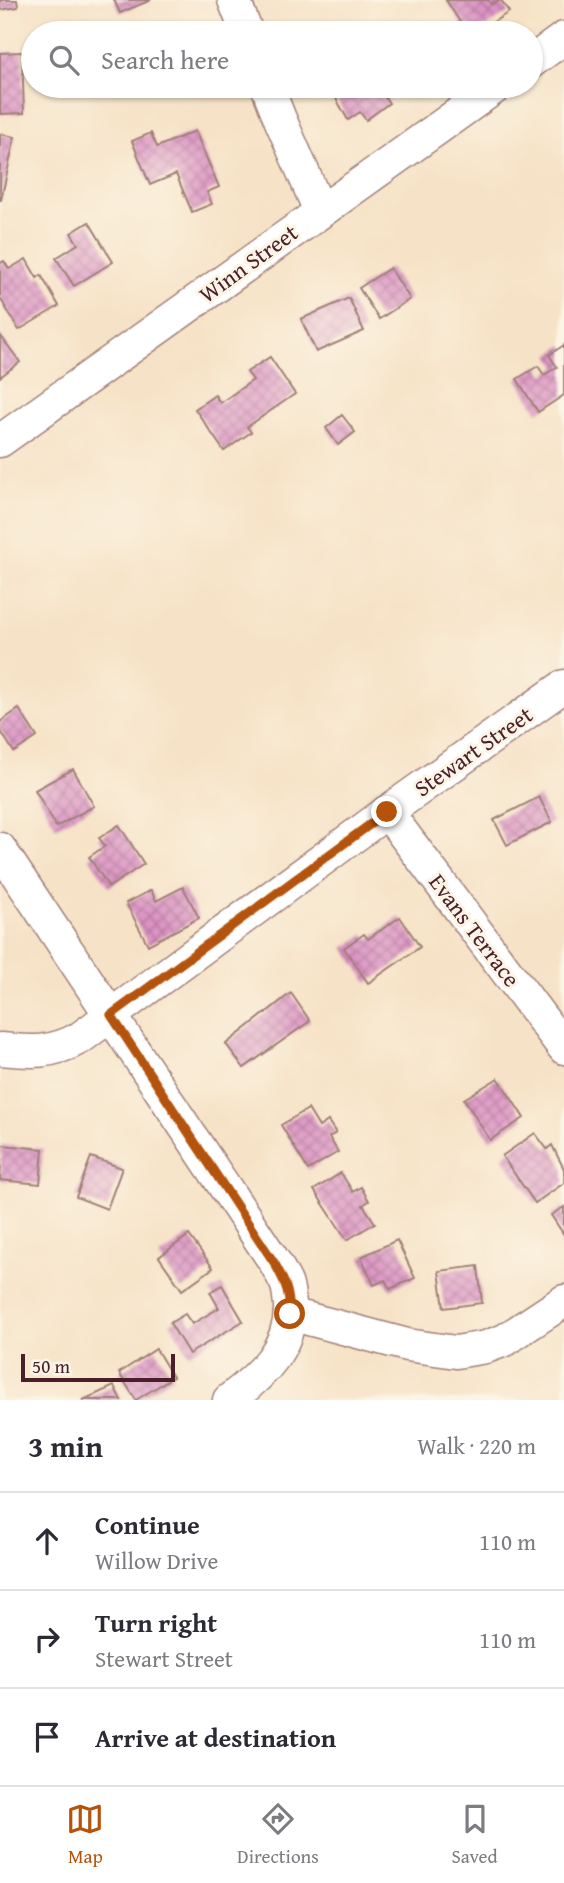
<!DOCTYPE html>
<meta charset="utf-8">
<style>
:root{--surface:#fff;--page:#f7f7f7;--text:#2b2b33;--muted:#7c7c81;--line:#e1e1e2;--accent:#b45309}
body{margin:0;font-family:"Gentium Book Plus",serif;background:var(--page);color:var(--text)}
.scale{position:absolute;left:21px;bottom:18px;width:154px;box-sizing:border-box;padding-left:7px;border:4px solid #4a1f2b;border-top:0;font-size:19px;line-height:24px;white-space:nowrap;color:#4a1f2b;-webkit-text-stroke:5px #fcf5e5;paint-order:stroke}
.stop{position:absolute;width:21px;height:21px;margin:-16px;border:5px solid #b45309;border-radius:50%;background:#fff}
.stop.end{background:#b45309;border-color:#fff;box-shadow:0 2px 7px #0008}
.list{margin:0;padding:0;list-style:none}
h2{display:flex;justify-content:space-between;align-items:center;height:91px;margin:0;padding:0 28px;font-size:30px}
h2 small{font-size:23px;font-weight:400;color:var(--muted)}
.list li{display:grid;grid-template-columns:46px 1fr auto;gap:21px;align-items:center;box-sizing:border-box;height:98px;padding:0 28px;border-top:2px solid var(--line)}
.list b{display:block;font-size:26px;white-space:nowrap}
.list p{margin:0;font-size:23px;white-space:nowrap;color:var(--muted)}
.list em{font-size:23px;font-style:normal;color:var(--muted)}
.icon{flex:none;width:38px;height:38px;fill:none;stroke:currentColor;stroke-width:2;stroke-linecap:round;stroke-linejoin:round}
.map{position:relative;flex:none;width:564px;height:1400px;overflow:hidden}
.search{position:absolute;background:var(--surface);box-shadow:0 2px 5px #0004;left:21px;right:21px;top:21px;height:77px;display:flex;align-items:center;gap:18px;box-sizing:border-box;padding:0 24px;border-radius:38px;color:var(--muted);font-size:26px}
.sheet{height:385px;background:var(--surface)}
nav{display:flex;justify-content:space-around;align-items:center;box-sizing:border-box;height:98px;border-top:2px solid var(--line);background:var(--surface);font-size:19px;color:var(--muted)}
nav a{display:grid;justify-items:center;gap:4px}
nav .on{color:var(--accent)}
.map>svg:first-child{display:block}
.building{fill:url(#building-cross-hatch)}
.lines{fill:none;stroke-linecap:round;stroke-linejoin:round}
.minor-casing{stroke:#a08078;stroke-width:35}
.minor{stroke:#fff;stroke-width:32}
.route{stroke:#b45309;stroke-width:9}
.labels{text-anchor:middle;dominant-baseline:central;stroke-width:6;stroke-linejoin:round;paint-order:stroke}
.street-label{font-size:23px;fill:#4a1f2b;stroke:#fcf5e5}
</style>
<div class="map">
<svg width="564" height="1400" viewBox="0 0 564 1400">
<defs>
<pattern id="building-cross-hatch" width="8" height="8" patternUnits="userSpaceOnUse" patternTransform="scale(1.75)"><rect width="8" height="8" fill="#dc93c3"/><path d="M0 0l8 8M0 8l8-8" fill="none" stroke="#b4779f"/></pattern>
</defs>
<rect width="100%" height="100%" fill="#fcf5e5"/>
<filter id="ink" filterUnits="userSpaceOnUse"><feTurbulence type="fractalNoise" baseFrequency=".0143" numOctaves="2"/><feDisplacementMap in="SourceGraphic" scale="14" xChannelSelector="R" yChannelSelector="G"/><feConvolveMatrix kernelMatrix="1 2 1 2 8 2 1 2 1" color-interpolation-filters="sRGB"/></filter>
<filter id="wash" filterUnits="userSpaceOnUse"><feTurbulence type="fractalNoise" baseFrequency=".00686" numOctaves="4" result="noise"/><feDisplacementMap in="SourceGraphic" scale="28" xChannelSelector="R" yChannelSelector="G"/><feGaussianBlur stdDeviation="1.57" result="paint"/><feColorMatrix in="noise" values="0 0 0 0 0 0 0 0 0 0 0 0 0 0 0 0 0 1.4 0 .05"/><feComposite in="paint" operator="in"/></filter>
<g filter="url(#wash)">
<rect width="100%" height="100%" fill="#f6e2c6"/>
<g id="blocks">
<g class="building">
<polygon points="0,0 17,0 18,7 0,10"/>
<polygon points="114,0 151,0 120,13"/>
<polygon points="446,0 488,0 491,4 501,0 509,12 476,33 467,33"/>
<polygon points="150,24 154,33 164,28 167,33 130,33"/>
<polygon points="22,52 24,113 0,114 0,53"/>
<polygon points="329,86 376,86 389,103 366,120 360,112 348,120"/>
<polygon points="195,131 219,187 207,192 212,204 192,212 176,174 150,185 132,141 151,133 157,147"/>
<polygon points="0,134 15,137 1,200 0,200"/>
<polygon points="89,222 113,262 74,286 56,258 78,244 71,233"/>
<polygon points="26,259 37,278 41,275 59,306 19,330 0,298 0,263 4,261 9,269"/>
<polygon points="390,268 410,299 379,319 359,288"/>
<polygon points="349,298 364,331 316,352 301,319"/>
<polygon points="0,335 20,362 0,377"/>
<polygon points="564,345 564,395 538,412 517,379 538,366 544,375 557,367 549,355"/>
<polygon points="270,357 295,394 247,427 251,432 224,451 195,409 215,395 220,403 253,380 247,372"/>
<polygon points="342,415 355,432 338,445 326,428"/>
<polygon points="19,709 37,737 14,752 0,730 0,722"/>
<polygon points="73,769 94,806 56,827 35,790"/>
<polygon points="539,797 552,822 507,845 494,820"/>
<polygon points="119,825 144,864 109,887 89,857 105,846 99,838"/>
<polygon points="183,887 199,918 148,945 126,903 151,890 156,901"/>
<polygon points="400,917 420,947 368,983 344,948 364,934 368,939"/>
<polygon points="291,993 310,1021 244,1068 226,1044"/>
<polygon points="498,1078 524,1118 490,1140 464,1099"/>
<polygon points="308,1109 319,1127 328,1121 336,1133 329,1137 338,1152 308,1170 281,1125"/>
<polygon points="535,1133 547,1149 552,1145 564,1169 564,1183 535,1203 502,1156"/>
<polygon points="2,1145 43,1149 40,1184 0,1180"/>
<polygon points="91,1157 122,1168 107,1209 76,1197"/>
<polygon points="341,1173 353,1192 361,1187 369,1201 363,1205 375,1223 347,1240 314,1190"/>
<polygon points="564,1207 564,1235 551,1215"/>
<polygon points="189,1235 213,1268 182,1290 159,1257"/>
<polygon points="397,1240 415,1278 390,1289 385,1280 374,1285 361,1257"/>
<polygon points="478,1266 482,1303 444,1308 439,1271"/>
<polygon points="222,1285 243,1321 189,1354 170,1323 185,1314 192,1324 219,1308 210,1292"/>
<polygon points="156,1349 173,1377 136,1400 119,1373"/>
<polygon points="114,1386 121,1400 83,1400"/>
</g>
</g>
</g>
<g filter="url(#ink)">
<use href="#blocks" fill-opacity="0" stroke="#a08078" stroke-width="2"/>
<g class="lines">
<g class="minor-casing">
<g id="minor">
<polyline points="234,0 247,33"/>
<polyline points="531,62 564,38"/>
<polyline points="267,86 280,119 320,211"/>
<polyline points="0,441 497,86"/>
<polyline points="387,812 564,1048"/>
<path d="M0,849L276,1264C279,1270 283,1276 286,1283C289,1290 289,1298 290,1305C292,1347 260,1377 229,1400"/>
<path d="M0,1049C31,1052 51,1054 80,1038L387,812L564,686"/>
<polyline points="290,1314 407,1345 456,1352 486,1347 505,1340 564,1301"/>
</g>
</g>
<use href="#minor" class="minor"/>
</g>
</g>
<g class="lines" filter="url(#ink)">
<path class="route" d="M290,1314C289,1291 286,1284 275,1264L111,1015L387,812"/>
</g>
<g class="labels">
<g class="street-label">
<text transform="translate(248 263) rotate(-36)">Winn Street</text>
<text transform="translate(473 751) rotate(-35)">Stewart Street</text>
<text transform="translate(475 930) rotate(53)">Evans Terrace</text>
</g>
</g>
</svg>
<div class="scale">50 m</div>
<div class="stop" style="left:290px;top:1314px"></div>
<div class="stop end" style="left:387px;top:812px"></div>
<div class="search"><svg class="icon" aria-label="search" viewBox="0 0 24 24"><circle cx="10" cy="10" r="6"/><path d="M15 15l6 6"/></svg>Search here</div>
</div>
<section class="sheet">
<h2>3 min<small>Walk · 220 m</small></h2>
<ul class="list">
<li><svg class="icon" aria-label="ahead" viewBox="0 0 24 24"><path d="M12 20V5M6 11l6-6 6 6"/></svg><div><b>Continue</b><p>Willow Drive</p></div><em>110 m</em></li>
<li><svg class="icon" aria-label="right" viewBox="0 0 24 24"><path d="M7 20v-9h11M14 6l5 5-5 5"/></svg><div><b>Turn right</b><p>Stewart Street</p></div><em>110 m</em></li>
<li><svg class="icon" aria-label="arrive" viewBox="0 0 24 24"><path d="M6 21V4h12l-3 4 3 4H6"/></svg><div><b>Arrive at destination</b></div></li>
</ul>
</section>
<nav>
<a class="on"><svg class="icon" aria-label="map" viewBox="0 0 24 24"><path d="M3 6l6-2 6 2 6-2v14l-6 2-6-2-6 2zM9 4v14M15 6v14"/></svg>Map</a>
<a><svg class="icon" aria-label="directions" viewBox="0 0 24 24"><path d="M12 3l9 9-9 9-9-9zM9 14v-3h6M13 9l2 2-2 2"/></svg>Directions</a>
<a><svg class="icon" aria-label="saved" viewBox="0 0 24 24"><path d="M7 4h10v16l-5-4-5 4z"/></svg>Saved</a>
</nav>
